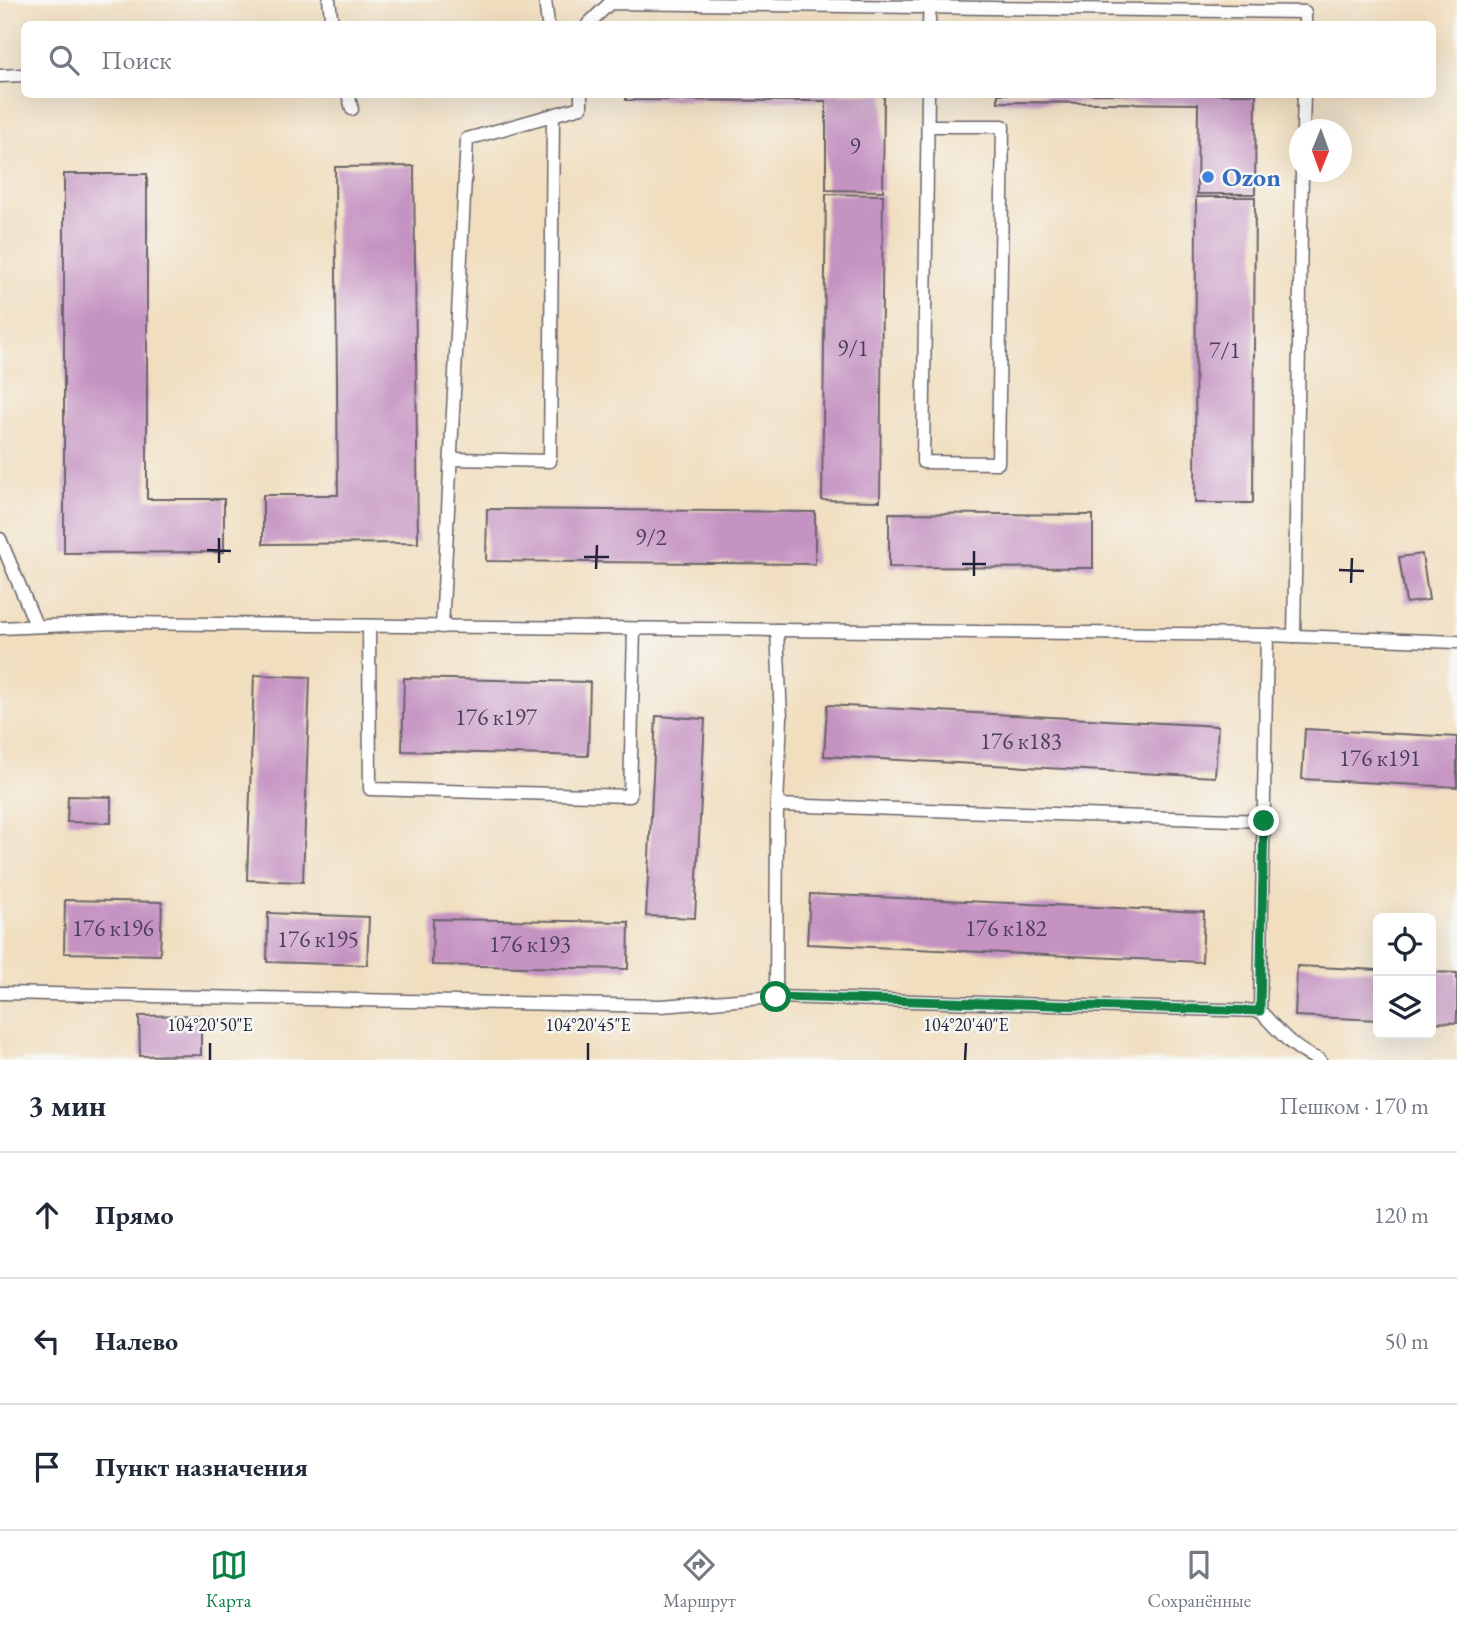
<!DOCTYPE html>
<html lang="ru">
<meta charset="utf-8">
<style>
:root{--surface:#fff;--page:#f6f6f7;--text:#1f2937;--muted:#747a83;--line:#e0e1e3;--accent:#0b8043}
body{margin:0;font-family:"EB Garamond",serif;background:var(--page);color:var(--text)}
.controls{position:absolute;right:21px;bottom:21px;display:grid;overflow:hidden;border-radius:10px;box-shadow:0 7px 28px #0002}
.controls button{width:63px;height:63px;display:grid;place-items:center;padding:0;border:0;border-bottom:2px solid var(--line);background:var(--surface);color:var(--text);font:35px sans-serif}
.compass{position:absolute;left:1289px;top:119px;width:63px;height:63px;border-radius:50%;background:var(--surface);box-shadow:0 7px 28px #0002;rotate:181deg}
.stop{position:absolute;width:21px;height:21px;margin:-16px;border:5px solid #0b8043;border-radius:50%;background:#fff}
.stop.end{background:#0b8043;border-color:#fff;box-shadow:0 2px 7px #0008}
.list{margin:0;padding:0;list-style:none}
h2{display:flex;justify-content:space-between;align-items:center;height:91px;margin:0;padding:0 28px;font-size:30px}
h2 small{font-size:23px;font-weight:400;color:var(--muted)}
.list li{display:grid;grid-template-columns:46px 1fr auto;gap:21px;align-items:center;box-sizing:border-box;height:126px;padding:0 28px;border-top:2px solid var(--line)}
.list b{display:block;font-size:26px;white-space:nowrap}
.list em{font-size:23px;font-style:normal;color:var(--muted)}
.icon{flex:none;width:38px;height:38px;fill:none;stroke:currentColor;stroke-width:2;stroke-linecap:round;stroke-linejoin:round}
.map{position:relative;flex:none;width:1457px;height:1060px;overflow:hidden}
.search{position:absolute;background:var(--surface);box-shadow:0 7px 28px #0002;left:21px;right:21px;top:21px;height:77px;display:flex;align-items:center;gap:18px;box-sizing:border-box;padding:0 24px;border-radius:10px;color:var(--muted);font-size:26px}
.sheet{height:469px;background:var(--surface)}
nav{display:flex;justify-content:space-around;align-items:center;box-sizing:border-box;height:98px;border-top:2px solid var(--line);background:var(--surface);font-size:19px;color:var(--muted)}
nav a{display:grid;justify-items:center;gap:4px}
nav .on{color:var(--accent)}
.map>svg:first-child{display:block}
.building{fill:#c593c2}
.lines{fill:none;stroke-linecap:round;stroke-linejoin:round}
.lane-casing{stroke:#6a6469;stroke-width:15}
.lane{stroke:#fff;stroke-width:12}
.route{stroke:#0b8043;stroke-width:9}
.ticks{fill:none;stroke:#22223b;stroke-width:2.5}
.shop-dot{fill:#3f7fe0;stroke:#f6f6f2;stroke-width:2.5}
.labels{text-anchor:middle;dominant-baseline:central;stroke-width:5;stroke-linejoin:round;paint-order:stroke}
.number-label{font-size:23px;fill:#4b3e5d}
.shop-label{font-size:26px;font-weight:bold;fill:#366cbe;stroke:#f6f6f2;text-anchor:start}
.ticks-label{font-size:18px;text-anchor:middle;fill:#22223b;stroke:#f6f6f2;stroke-width:5;stroke-linejoin:round;paint-order:stroke}
</style>
<div class="map">
<svg width="1457" height="1060" viewBox="0 0 1457 1060">
<rect width="100%" height="100%" fill="#f6f6f2"/>
<filter id="ink" filterUnits="userSpaceOnUse"><feTurbulence type="fractalNoise" baseFrequency=".0143" numOctaves="2"/><feDisplacementMap in="SourceGraphic" scale="14" xChannelSelector="R" yChannelSelector="G"/><feConvolveMatrix kernelMatrix="1 2 1 2 8 2 1 2 1" color-interpolation-filters="sRGB"/></filter>
<filter id="wash" filterUnits="userSpaceOnUse"><feTurbulence type="fractalNoise" baseFrequency=".00686" numOctaves="4" result="noise"/><feDisplacementMap in="SourceGraphic" scale="28" xChannelSelector="R" yChannelSelector="G"/><feGaussianBlur stdDeviation="1.57" result="paint"/><feColorMatrix in="noise" values="0 0 0 0 0 0 0 0 0 0 0 0 0 0 0 0 0 1.4 0 .05"/><feComposite in="paint" operator="in"/></filter>
<g filter="url(#wash)">
<rect width="100%" height="100%" fill="#f1debf"/>
<g id="blocks">
<g class="building">
<polygon points="626,94 884,94 883,191 826,190 826,101 626,100"/>
<polygon points="998,94 1256,94 1255,194 1197,194 1198,104 998,102"/>
<polygon points="414,166 418,543 263,544 263,495 338,495 335,167"/>
<polygon points="64,174 147,174 147,499 224,499 224,552 64,553"/>
<polygon points="826,194 883,195 880,501 822,500"/>
<polygon points="1196,197 1255,197 1253,503 1195,503"/>
<polygon points="487,509 815,512 815,564 486,561"/>
<polygon points="889,513 1093,515 1093,568 889,567"/>
<polygon points="1422,554 1429,600 1406,603 1399,557"/>
<polygon points="254,675 310,677 303,882 247,880"/>
<polygon points="404,678 590,682 588,756 402,751"/>
<polygon points="827,705 1218,726 1215,777 824,756"/>
<polygon points="656,716 705,719 695,918 646,916"/>
<polygon points="1305,729 1457,737 1457,787 1302,779"/>
<polygon points="68,796 111,797 111,823 67,822"/>
<polygon points="810,894 1204,912 1202,962 807,944"/>
<polygon points="65,900 162,902 160,955 64,953"/>
<polygon points="268,913 369,917 367,965 267,962"/>
<polygon points="433,919 629,922 628,969 432,965"/>
<polygon points="1297,966 1378,970 1378,1020 1295,1016"/>
<polygon points="1431,972 1457,973 1457,1023 1431,1022"/>
<polygon points="201,1015 201,1055 140,1056 139,1016"/>
</g>
</g>
</g>
<g filter="url(#ink)">
<use href="#blocks" fill-opacity="0" stroke="#6a6469" stroke-width="2"/>
<g class="lines">
<g class="lane-casing">
<g id="lane">
<polyline points="329,0 332,24"/>
<polyline points="545,0 548,24"/>
<polyline points="588,24 610,3 1305,12 1305,24"/>
<polyline points="929,24 930,0"/>
<polyline points="0,76 24,75"/>
<polyline points="348,94 352,109"/>
<polyline points="928,126 1003,126 998,463 923,462 928,94"/>
<polyline points="1303,130 1304,94"/>
<polyline points="451,459 550,461 553,115"/>
<polyline points="0,539 36,625"/>
<polyline points="369,626 370,789 630,796 634,629"/>
<polyline points="442,627 467,139 581,107 581,94"/>
<polyline points="0,628 116,623 1267,635 1457,642"/>
<polyline points="777,630 781,718 777,805 776,997 1260,1011"/>
<path d="M1267,635L1260,1011C1278,1030 1294,1051 1320,1060"/>
<polyline points="1294,636 1302,172"/>
<polyline points="777,805 1264,821"/>
<polyline points="0,993 661,1006 776,997"/>
</g>
</g>
<use href="#lane" class="lane"/>
</g>
</g>
<g class="lines" filter="url(#ink)">
<polyline class="route" points="776,997 1260,1011 1264,821"/>
</g>
<path class="ticks" d="M207,550L231,551M584,557H609M219,563V538M962,564H986M596,569L597,545M1339,570L1364,571M974,576V551M1351,583L1352,558M210,1060V1043M588,1060V1043M965,1060L966,1043"/>
<circle class="shop-dot" cx="1208" cy="177" r="7"/>
<g class="labels">
<g class="number-label">
<text x="855" y="146">9</text>
<text x="853" y="348">9/1</text>
<text x="1225" y="350">7/1</text>
<text x="651" y="537">9/2</text>
<text x="496" y="717">176 к197</text>
<text x="1021" y="741">176 к183</text>
<text x="1380" y="758">176 к191</text>
<text x="113" y="928">176 к196</text>
<text x="1006" y="928">176 к182</text>
<text x="318" y="939">176 к195</text>
<text x="530" y="944">176 к193</text>
</g>
<g class="shop-label">
<text x="1222" y="177">Ozon</text>
</g>
</g>
<g class="ticks-label">
<text x="210" y="1031">104°20'50"E</text>
<text x="588" y="1031">104°20'45"E</text>
<text x="966" y="1031">104°20'40"E</text>
</g>
</svg>
<div class="controls">
<button><svg class="icon" aria-label="locate" viewBox="0 0 24 24"><circle cx="12" cy="12" r="6"/><path d="M12 2v4M12 18v4M2 12h4M18 12h4"/></svg></button>
<button><svg class="icon" aria-label="layers" viewBox="0 0 24 24"><path d="M12 4l9 5-9 5-9-5zM3 14l9 5 9-5"/></svg></button>
</div>
<svg class="compass" viewBox="-18 -18 36 36"><path d="M0-13l5 13h-10z" fill="#e53935"/><path d="M0 13l5-13h-10z" fill="#747a83"/></svg>
<div class="stop" style="left:776px;top:997px"></div>
<div class="stop end" style="left:1264px;top:821px"></div>
<div class="search"><svg class="icon" aria-label="search" viewBox="0 0 24 24"><circle cx="10" cy="10" r="6"/><path d="M15 15l6 6"/></svg>Поиск</div>
</div>
<section class="sheet">
<h2>3 мин<small>Пешком · 170 m</small></h2>
<ul class="list">
<li><svg class="icon" aria-label="ahead" viewBox="0 0 24 24"><path d="M12 20V5M6 11l6-6 6 6"/></svg><div><b>Прямо</b></div><em>120 m</em></li>
<li><svg class="icon" aria-label="left" viewBox="0 0 24 24"><path d="M17 20v-9H6M10 6l-5 5 5 5"/></svg><div><b>Налево</b></div><em>50 m</em></li>
<li><svg class="icon" aria-label="arrive" viewBox="0 0 24 24"><path d="M6 21V4h12l-3 4 3 4H6"/></svg><div><b>Пункт назначения</b></div></li>
</ul>
</section>
<nav>
<a class="on"><svg class="icon" aria-label="map" viewBox="0 0 24 24"><path d="M3 6l6-2 6 2 6-2v14l-6 2-6-2-6 2zM9 4v14M15 6v14"/></svg>Карта</a>
<a><svg class="icon" aria-label="directions" viewBox="0 0 24 24"><path d="M12 3l9 9-9 9-9-9zM9 14v-3h6M13 9l2 2-2 2"/></svg>Маршрут</a>
<a><svg class="icon" aria-label="saved" viewBox="0 0 24 24"><path d="M7 4h10v16l-5-4-5 4z"/></svg>Сохранённые</a>
</nav>
